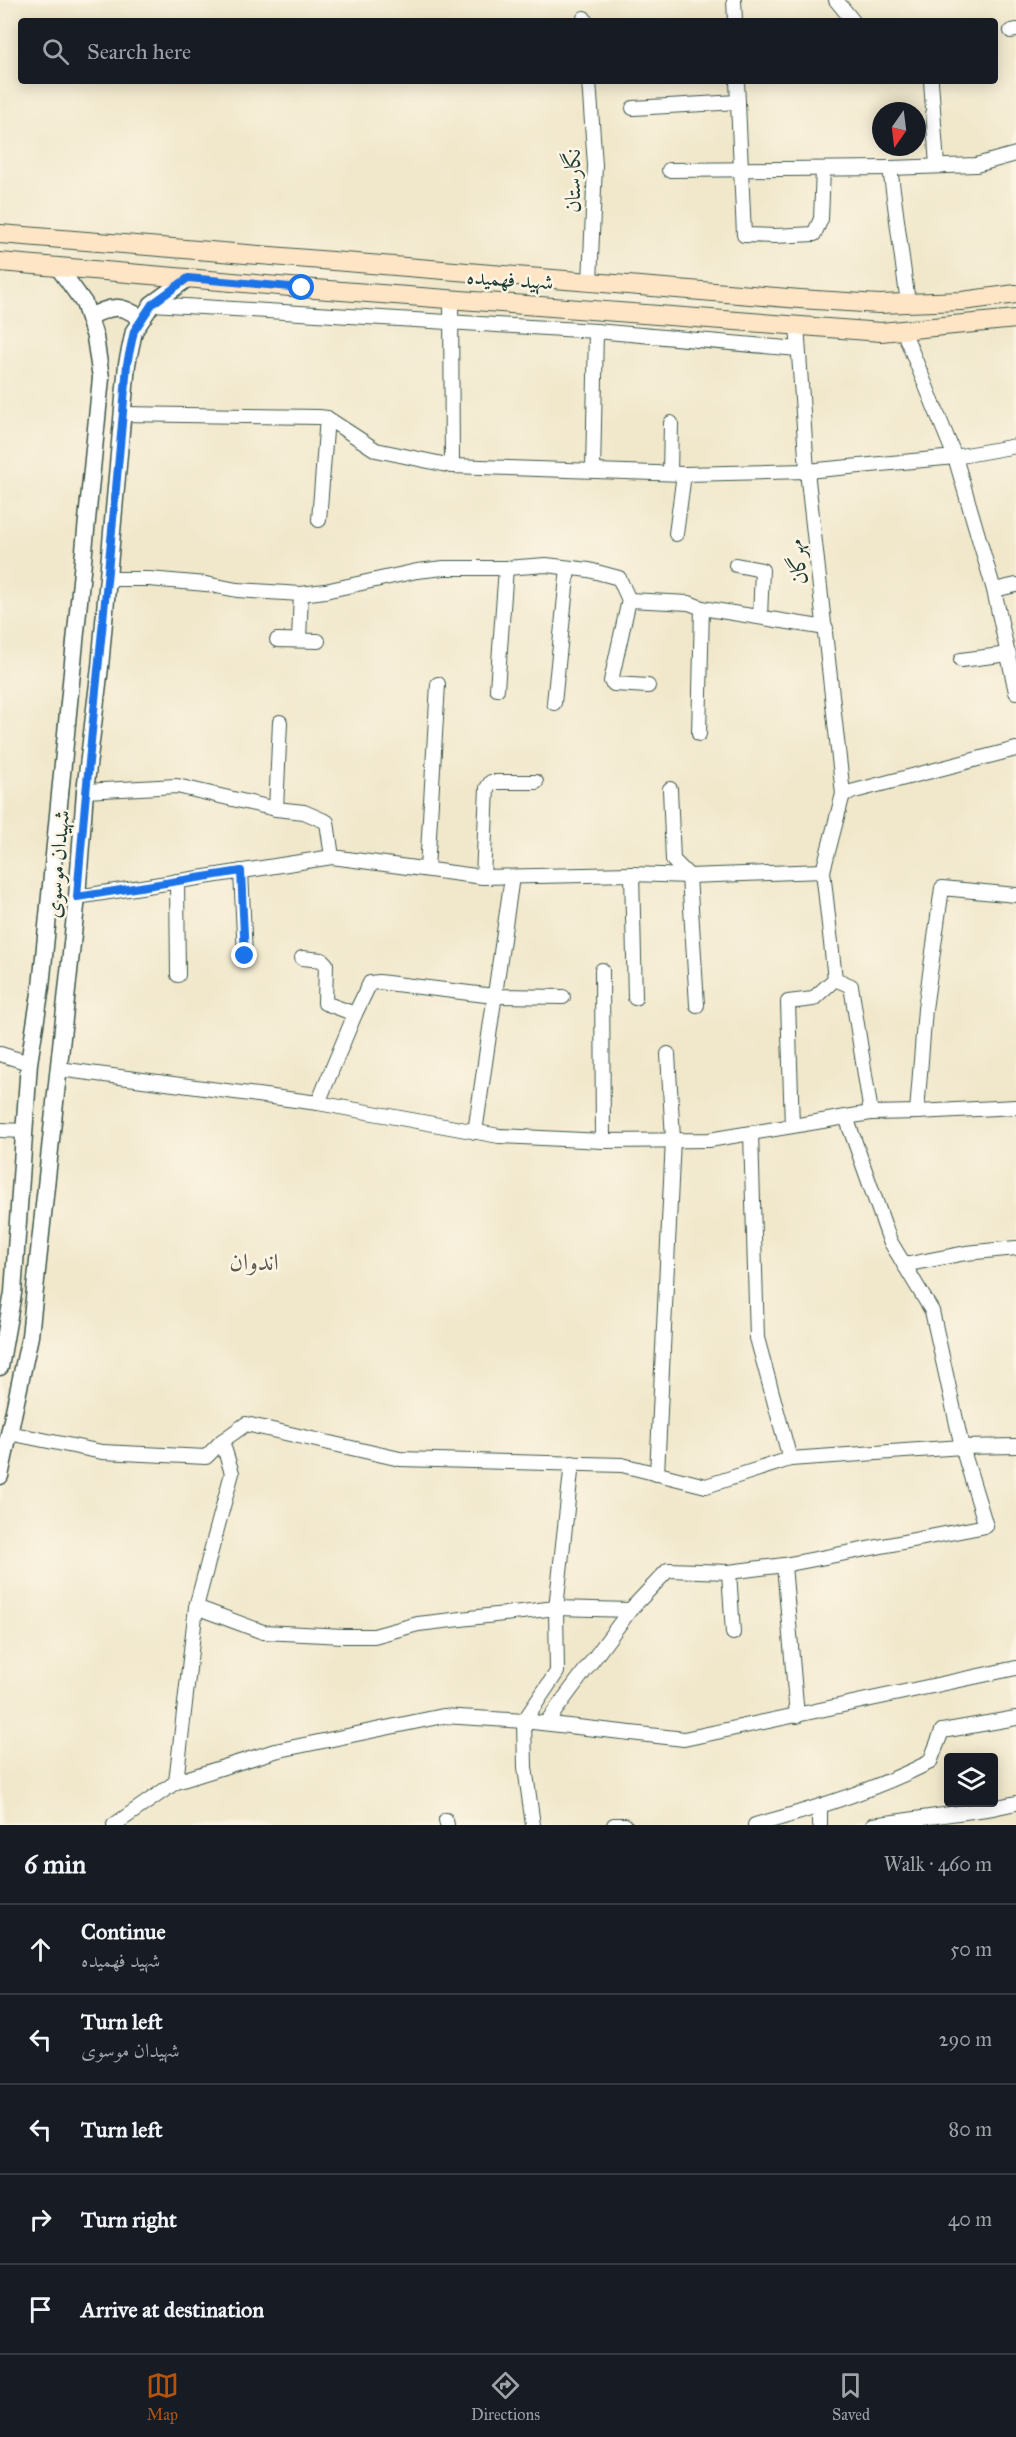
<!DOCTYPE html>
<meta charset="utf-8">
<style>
:root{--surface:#171b24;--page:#242831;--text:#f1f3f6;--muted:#9ea1a6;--line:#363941;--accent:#b45309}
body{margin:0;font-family:"IM FELL Great Primer",Amiri,serif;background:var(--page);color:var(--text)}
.controls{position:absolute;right:18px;bottom:18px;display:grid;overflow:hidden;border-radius:6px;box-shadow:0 3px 15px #0003}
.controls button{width:54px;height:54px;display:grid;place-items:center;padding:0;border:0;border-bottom:2px solid var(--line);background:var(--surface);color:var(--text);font:30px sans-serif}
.compass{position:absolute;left:872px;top:102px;width:54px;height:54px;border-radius:50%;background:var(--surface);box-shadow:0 3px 15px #0003;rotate:194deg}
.stop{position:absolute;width:18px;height:18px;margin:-14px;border:4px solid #1a73e8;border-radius:50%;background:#fff}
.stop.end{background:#1a73e8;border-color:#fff;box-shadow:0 2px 6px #0008}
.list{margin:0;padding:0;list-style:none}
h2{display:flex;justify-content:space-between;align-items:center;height:78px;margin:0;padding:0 24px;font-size:26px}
h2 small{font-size:20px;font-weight:400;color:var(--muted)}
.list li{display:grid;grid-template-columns:39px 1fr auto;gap:18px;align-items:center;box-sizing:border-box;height:90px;padding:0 24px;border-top:2px solid var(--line)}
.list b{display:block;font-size:22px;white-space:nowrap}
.list p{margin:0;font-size:20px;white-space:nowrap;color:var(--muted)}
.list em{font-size:20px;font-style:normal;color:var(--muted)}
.icon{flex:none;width:33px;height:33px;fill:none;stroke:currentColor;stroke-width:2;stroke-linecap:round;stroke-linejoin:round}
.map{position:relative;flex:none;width:1016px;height:1825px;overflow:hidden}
.search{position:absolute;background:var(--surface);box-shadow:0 3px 15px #0003;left:18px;right:18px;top:18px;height:66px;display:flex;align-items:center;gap:15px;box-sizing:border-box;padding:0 21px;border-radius:6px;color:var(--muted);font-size:22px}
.sheet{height:528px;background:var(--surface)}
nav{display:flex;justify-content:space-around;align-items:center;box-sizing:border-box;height:84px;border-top:2px solid var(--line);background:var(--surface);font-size:16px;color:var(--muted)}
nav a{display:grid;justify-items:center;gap:3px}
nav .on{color:var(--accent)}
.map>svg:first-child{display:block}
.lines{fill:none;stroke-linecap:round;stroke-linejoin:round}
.minor-casing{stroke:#3e574b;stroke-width:16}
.tertiary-casing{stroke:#3e574b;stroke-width:19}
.secondary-casing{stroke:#3e574b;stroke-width:20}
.minor{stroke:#fff;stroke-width:14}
.tertiary{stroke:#fff;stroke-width:16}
.secondary{stroke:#fde5c5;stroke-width:18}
.route{stroke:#1a73e8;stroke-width:8}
.labels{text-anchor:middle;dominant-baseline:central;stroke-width:5;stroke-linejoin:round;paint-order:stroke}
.street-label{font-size:22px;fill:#1f3d34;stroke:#fcf5e5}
.neighbourhood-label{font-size:24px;fill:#5d5b50;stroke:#fcf5e5}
</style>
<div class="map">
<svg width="1016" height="1825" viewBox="0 0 1016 1825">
<rect width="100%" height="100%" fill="#fcf5e5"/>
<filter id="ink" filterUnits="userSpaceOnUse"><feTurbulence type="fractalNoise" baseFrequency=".0167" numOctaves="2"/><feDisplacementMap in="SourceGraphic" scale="12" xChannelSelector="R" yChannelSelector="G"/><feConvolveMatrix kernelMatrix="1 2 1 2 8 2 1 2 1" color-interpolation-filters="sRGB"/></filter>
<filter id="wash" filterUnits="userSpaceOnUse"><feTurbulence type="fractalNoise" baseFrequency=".008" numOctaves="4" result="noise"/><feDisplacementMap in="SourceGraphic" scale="24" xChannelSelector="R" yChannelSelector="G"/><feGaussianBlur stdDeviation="1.35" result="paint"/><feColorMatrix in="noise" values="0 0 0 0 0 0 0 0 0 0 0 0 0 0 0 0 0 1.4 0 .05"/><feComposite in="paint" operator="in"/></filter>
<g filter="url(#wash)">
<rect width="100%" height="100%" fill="#f1e8cc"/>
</g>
<g filter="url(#ink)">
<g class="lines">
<g class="minor-casing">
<g id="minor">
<polyline points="734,0 735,21"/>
<polyline points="836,0 853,21"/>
<polyline points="584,18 585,21"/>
<polyline points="1011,31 1016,30"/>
<polyline points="589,81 595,165 590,282"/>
<polyline points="737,81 744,235 775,236 814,234 821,219 823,169"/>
<polyline points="931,81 937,166"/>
<polyline points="633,108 738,102"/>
<polyline points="669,170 890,168"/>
<polyline points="451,299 452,466"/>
<polyline points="908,303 890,168 976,165 1016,154"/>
<polyline points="152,304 596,331 798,349"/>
<polyline points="797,325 807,471 843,794"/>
<polyline points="903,330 955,457 994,590 1016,692"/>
<polyline points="123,414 319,417 327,418 376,450 452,466 684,474 807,471 955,457 1016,446"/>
<polyline points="593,471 596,331"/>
<polyline points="670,473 671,423"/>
<polyline points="319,520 327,418"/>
<polyline points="676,534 684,474"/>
<polyline points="736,565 762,570 760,617"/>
<polyline points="107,579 149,579 206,584 237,590 301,594 325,591 417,571 444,568 506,568 546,565 589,570 619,578 629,600 689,603 702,608 826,628"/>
<polyline points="994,590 1016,585"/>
<polyline points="629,600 611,681 614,684 648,686"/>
<polyline points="299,639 301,594"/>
<polyline points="277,640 318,641"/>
<polyline points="961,660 1009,654"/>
<polyline points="497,689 506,568"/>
<polyline points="554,703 568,568"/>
<polyline points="699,734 702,608"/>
<polyline points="670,789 673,860 689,876 697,1005"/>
<polyline points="85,791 177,786 276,809 304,812 327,822 332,857"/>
<polyline points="276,809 280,722"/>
<polyline points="427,869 438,684"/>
<polyline points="241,871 245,956"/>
<polyline points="823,871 835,979 851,986 871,1113"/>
<polyline points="632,874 635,998"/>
<polyline points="483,877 487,788 491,782 536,782"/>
<polyline points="177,881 178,975"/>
<polyline points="77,897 332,857 483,877 632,874 689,876 823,871 843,794 1016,749"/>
<polyline points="302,958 322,960 326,964 325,1003 355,1014"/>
<polyline points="602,970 603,1141"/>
<polyline points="0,1054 29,1063"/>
<polyline points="59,1069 318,1103 499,1136 603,1141 709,1140 846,1117 871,1113 917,1112 925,1009 942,888 1016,895"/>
<polyline points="318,1103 355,1014 370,983 379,982 494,996 563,997"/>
<polyline points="917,1112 1016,1107"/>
<polyline points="846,1117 890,1241 932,1311 962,1447 1016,1446"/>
<polyline points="792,1126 788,1002 813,999 835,979"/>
<polyline points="0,1130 24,1131"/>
<polyline points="475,1132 512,877"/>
<polyline points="751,1133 757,1338 790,1459"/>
<polyline points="904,1265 966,1253 1016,1248"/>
<polyline points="9,1433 102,1452 206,1457 222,1441 246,1424 400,1459 622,1465 706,1486 790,1459 962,1447 986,1526 784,1565 729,1572 668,1570 630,1610 546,1723"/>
<polyline points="222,1441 232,1473 196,1607 263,1632 344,1636 374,1636 418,1624 556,1608 630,1610"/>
<polyline points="657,1474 673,1139 668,1054"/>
<polyline points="784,1565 797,1716"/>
<polyline points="729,1572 733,1633"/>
<polyline points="176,1782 196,1607"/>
<polyline points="446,1820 447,1825"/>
<polyline points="114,1825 176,1782 275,1751 443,1716 524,1721 684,1739 1016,1668"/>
<polyline points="533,1825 525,1767 524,1721 557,1672 556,1608 572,1463"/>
<polyline points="614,1825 625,1825"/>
<path d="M755,1825C815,1809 875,1790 930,1762L942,1731L1016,1718"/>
<polyline points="820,1825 820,1806"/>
<polyline points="873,1825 993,1808 1016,1803"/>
</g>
</g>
<g class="tertiary-casing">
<g id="tertiary">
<path d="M89,317C112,306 120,303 142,319"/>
<polyline points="0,1367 13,1293 29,1063 41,987 101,378 95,337 84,303 58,267"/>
<polyline points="0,1476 30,1336 77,897 85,791 100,667 127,364 134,331 152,304 188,278"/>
</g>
</g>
<g class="secondary-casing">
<g id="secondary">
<polyline points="0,234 800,299 879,304 962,301 1016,294"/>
<polyline points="0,262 302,288 881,332 1016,319"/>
</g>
</g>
<use href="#minor" class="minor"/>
<use href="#tertiary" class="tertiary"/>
<use href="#secondary" class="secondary"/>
</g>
</g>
<g class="lines" filter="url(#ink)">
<path class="route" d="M245,956L241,871L77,897C91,719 113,542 127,364L134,331L152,304L188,278L302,288"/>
</g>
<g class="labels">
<g class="street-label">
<text transform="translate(572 181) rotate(-90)">نگارستان</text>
<text transform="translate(510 279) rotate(4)">شهید فهمیده</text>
<text transform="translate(797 562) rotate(-97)">مهرگان</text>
<text transform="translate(57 864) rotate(-85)">شهیدان موسوی</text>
</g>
<g class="neighbourhood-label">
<text x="254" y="1262">اندوان</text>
</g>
</g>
</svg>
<div class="controls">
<button><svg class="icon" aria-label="layers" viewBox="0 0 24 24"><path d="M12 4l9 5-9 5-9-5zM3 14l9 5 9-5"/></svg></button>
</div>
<svg class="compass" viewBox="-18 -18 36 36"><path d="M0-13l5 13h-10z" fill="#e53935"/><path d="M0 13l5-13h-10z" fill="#9ea1a6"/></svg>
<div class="stop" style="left:302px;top:288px"></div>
<div class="stop end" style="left:245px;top:956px"></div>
<div class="search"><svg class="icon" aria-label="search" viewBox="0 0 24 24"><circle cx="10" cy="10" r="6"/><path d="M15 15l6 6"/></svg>Search here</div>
</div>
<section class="sheet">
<h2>6 min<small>Walk · 460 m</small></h2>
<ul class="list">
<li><svg class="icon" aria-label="ahead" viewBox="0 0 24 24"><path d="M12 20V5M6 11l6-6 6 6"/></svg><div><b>Continue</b><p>شهید فهمیده</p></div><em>50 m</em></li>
<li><svg class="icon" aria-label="left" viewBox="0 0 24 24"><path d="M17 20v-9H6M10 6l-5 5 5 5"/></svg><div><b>Turn left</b><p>شهیدان موسوی</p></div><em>290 m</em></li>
<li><svg class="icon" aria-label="left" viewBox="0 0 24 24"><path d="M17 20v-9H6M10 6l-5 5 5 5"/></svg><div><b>Turn left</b></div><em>80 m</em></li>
<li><svg class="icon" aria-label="right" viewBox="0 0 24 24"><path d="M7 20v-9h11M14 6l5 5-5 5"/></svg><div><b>Turn right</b></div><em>40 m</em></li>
<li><svg class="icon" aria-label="arrive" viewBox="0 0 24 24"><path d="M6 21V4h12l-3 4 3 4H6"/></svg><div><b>Arrive at destination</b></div></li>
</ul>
</section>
<nav>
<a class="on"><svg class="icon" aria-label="map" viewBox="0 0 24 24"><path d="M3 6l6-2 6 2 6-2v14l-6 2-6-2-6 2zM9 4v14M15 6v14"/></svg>Map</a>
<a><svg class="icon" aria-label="directions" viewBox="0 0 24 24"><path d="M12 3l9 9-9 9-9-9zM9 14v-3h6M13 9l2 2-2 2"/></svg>Directions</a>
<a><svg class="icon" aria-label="saved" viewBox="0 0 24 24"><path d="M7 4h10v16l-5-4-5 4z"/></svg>Saved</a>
</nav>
